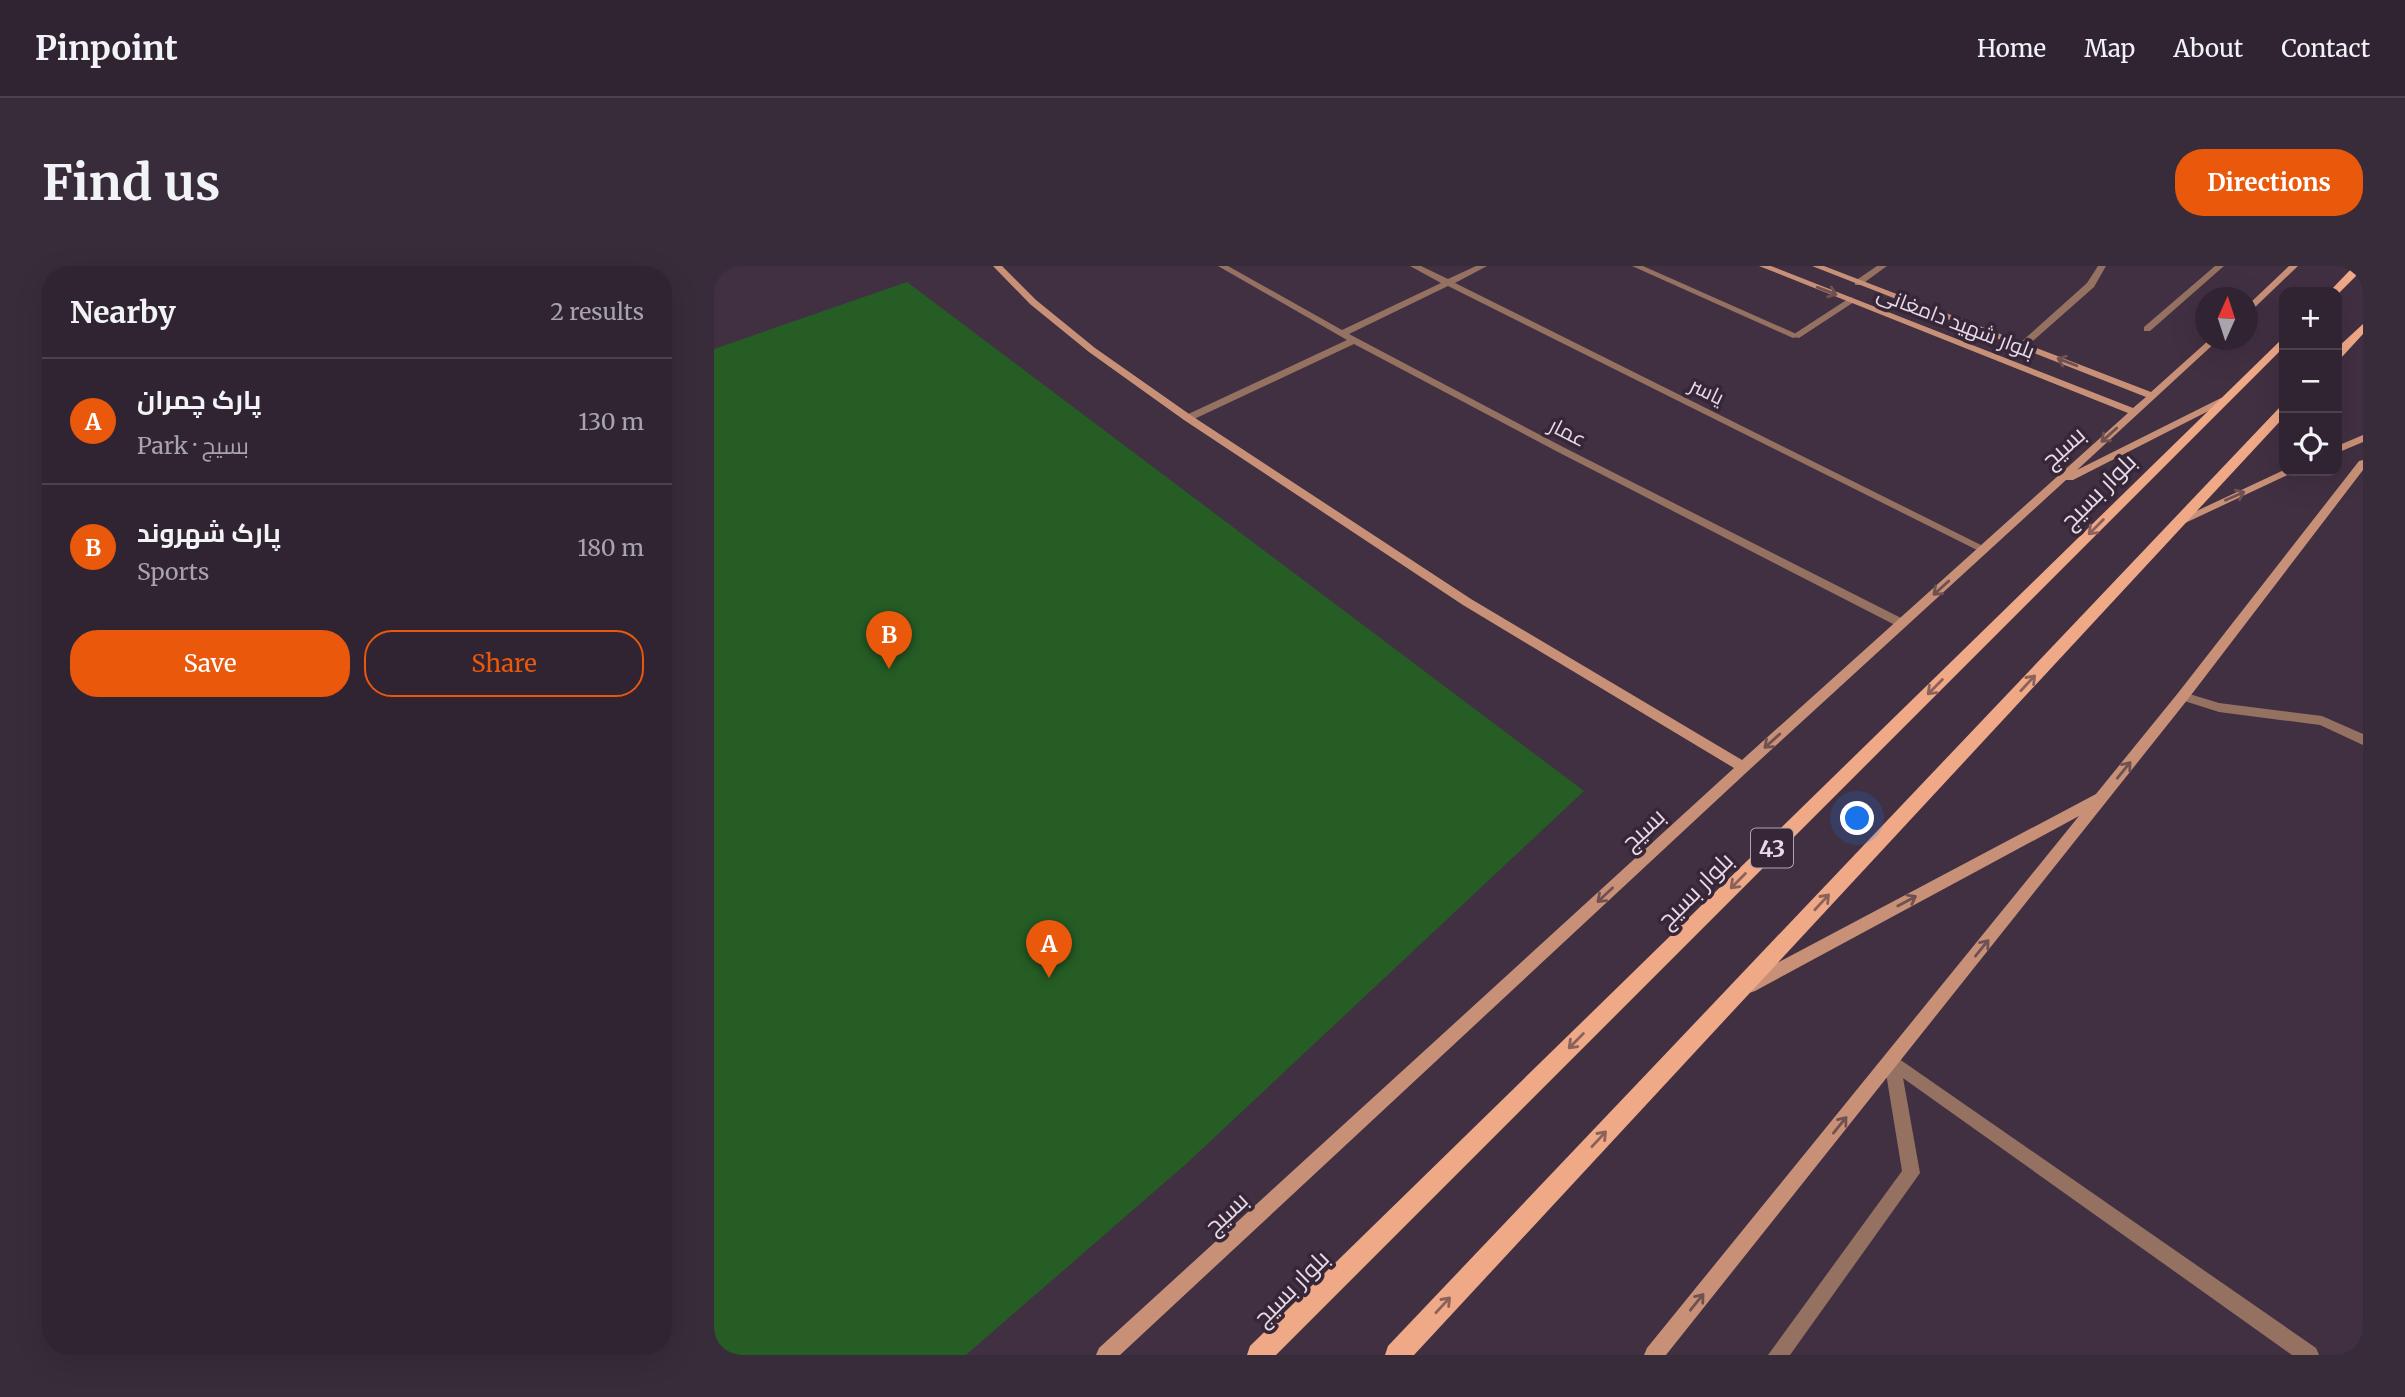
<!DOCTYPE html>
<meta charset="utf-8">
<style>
:root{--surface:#312432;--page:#392c3a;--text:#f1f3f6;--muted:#a8a4ac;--line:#4c414d;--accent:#ea580c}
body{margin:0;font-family:Merriweather,Cairo,serif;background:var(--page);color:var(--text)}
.controls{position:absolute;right:21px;top:21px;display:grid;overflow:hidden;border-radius:14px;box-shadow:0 7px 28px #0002}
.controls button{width:63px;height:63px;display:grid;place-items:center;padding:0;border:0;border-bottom:2px solid var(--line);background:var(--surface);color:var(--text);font:35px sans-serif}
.compass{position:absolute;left:1481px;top:21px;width:63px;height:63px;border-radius:50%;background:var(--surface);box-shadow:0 7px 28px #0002;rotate:3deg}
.you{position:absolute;left:1144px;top:553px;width:24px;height:24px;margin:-18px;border:5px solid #fff;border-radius:50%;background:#1a73e8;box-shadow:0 0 0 10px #1a73e833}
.badge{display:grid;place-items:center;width:46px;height:46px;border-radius:50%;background:var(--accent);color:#fff;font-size:23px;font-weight:700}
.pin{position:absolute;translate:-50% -58px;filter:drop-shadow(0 2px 4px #0008)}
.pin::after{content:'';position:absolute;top:37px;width:24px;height:21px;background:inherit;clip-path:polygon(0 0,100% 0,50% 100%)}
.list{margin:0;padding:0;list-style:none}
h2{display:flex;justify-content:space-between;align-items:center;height:91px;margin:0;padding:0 28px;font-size:30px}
h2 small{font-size:23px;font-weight:400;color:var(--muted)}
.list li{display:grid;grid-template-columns:46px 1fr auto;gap:21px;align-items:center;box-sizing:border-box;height:126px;padding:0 28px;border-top:2px solid var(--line)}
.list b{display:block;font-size:26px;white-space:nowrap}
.list p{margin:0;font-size:23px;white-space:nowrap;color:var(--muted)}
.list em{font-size:23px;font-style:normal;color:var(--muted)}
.actions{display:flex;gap:14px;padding:21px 28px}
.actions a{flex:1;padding:16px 0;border:2px solid var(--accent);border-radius:28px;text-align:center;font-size:24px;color:var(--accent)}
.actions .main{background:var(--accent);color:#fff}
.icon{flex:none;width:38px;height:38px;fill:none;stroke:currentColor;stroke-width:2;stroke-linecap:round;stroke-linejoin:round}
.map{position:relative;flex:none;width:1649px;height:1089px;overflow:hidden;border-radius:28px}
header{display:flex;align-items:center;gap:42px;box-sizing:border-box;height:98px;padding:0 35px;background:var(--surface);border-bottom:2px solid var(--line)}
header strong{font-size:33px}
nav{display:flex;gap:38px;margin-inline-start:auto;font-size:24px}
.intro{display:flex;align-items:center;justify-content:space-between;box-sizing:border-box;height:168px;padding:0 42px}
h1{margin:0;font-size:49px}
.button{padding:18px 32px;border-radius:28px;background:var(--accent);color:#fff;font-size:24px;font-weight:700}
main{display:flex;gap:42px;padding:0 42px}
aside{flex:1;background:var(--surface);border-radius:28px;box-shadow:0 7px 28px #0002}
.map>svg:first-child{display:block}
.green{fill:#255d25}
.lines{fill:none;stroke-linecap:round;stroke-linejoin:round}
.lane{fill:#947161;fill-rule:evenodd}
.street{fill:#947161;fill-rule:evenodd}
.secondary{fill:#c89177;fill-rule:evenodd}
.primary{fill:#f0a987;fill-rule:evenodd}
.oneway{stroke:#705151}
.oneway2{stroke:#8a615b}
.labels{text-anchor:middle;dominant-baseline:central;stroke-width:7;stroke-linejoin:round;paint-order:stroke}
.far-street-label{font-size:21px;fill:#e5dae6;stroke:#362637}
.shield{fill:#362637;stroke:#b0a4b2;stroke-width:2}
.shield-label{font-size:23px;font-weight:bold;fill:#e5dae6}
.street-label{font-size:24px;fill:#e5dae6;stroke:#362637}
</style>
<header>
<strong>Pinpoint</strong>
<nav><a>Home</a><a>Map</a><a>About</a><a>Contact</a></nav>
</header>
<div class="intro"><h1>Find us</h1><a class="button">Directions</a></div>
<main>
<aside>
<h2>Nearby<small>2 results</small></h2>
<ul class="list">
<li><span class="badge">A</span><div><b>پارک چمران</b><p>Park · بسیج</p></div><em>130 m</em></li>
<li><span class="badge">B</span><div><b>پارک شهروند</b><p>Sports</p></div><em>180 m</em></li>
</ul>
<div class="actions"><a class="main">Save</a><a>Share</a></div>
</aside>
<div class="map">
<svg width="1649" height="1089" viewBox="0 0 1649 1089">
<rect width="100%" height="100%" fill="#413042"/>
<polygon class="green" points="193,16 870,525 472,898 252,1089 0,1089 0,83"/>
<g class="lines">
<g class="lane">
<polygon points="1501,0 1510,0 1436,65 1430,65 1430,61"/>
<polygon points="1137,31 1141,34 1140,36 1085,72 1077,70"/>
<polygon points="1178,788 1184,790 1186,795 1206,907 1076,1089 1054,1089 1188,905 1170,795 1172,790"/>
</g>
<g class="street">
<polygon points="504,0 514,0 628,64 727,17 696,0 707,0 734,13 762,0 773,0 741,17 1275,283 1269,287 1265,285 734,20 635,68 849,181 1191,354 1193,357 1191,360 1183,360 842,185 640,78 478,154 470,154 470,150 633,74"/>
<polygon points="918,0 929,0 1087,70 1079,72"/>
<polygon points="1163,0 1173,0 1147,19 1141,19 1141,15"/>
<polygon points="1384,0 1392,0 1380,21 1312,81 1306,81 1306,77 1373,17"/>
<polygon points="1469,426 1505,437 1608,450 1649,468 1649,479 1606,459 1505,446 1464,433 1463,430"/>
<polygon points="1178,788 1602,1082 1605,1089 1578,1089 1172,800 1170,795 1172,790"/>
</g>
<g class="secondary">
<polygon points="279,0 288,0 322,34 381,82 478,150 757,333 1028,494 1414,147 1045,0 1057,0 1419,142 1432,131 1098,0 1110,0 1437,126 1495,74 1504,74 1363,204 1507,132 1516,134 1359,214 1352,214 1034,505 406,1089 382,1089 385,1082 1020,502 749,339 470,154 375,86 316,38"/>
<polygon points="1575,0 1584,0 1537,45 1534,46 1534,39"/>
<polygon points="1649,169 1649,176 1623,187 1623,180"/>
<polygon points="1649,194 1649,204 1474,433 952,1089 930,1089 933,1082 1365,550 1041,725 1035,727 1029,725 1027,720 1029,715 1382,528 1464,427 1645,195"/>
<polygon points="1570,204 1582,205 1469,258 1461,258 1459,256"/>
</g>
<g class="primary">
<polygon points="1640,0 1649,0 1649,3 1624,28 1615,26"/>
<polygon points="1649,58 1649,68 1627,92 1623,92 1623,82"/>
<polygon points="1570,71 1570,81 562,1089 533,1089 536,1080"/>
<polygon points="1570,140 1570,151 700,1089 671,1089 674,1080 1566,141"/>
</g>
</g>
<defs><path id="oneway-shaft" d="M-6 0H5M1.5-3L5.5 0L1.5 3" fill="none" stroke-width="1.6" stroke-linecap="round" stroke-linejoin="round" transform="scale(1.75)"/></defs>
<g class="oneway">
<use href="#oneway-shaft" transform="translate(1113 25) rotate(21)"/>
<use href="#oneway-shaft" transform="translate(1353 96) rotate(-159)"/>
<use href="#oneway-shaft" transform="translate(1395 169) rotate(138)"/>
<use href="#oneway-shaft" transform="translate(1521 230) rotate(-24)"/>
<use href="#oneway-shaft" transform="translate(1227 322) rotate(138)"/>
<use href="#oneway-shaft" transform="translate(1058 475) rotate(138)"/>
<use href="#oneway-shaft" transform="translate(1410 504) rotate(-51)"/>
<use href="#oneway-shaft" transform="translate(891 629) rotate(137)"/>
<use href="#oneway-shaft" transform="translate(1193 635) rotate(-28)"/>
<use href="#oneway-shaft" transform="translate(1268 682) rotate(-51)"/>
<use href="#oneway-shaft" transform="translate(1126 859) rotate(-51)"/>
<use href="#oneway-shaft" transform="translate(983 1036) rotate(-51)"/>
</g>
<g class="oneway2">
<use href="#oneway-shaft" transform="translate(1382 261) rotate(135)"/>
<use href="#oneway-shaft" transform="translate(1314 417) rotate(-47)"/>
<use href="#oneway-shaft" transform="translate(1221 421) rotate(135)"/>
<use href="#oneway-shaft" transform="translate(1024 615) rotate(135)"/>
<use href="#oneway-shaft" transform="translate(1108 636) rotate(-47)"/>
<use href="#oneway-shaft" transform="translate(862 775) rotate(135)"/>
<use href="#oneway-shaft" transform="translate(885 873) rotate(-47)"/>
<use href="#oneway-shaft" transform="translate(729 1039) rotate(-47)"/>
</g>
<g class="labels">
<g class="far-street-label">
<text transform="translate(1242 56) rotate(21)">بلوار شهید دامغانی</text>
<text transform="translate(993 125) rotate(26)">یاسر</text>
<text transform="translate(854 166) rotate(27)">عمار</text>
</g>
<rect class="shield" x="1037" y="562.5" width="42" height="39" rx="5"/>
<g class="shield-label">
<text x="1058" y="582">43</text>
</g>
<g class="street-label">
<text transform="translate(1349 181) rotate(-42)">بسیج</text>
<text transform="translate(1384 225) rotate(-45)">بلوار بسیج</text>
<text transform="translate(929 563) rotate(-43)">بسیج</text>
<text transform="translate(981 624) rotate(-45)">بلوار بسیج</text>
<text transform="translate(512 947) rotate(-43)">بسیج</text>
<text transform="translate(577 1022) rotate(-45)">بلوار بسیج</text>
</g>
</g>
</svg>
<div class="controls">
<button>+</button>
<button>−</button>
<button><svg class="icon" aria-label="locate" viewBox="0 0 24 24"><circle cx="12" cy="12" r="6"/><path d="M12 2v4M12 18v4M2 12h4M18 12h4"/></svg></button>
</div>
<svg class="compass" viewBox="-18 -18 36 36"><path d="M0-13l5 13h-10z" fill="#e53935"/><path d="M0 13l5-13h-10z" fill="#a8a4ac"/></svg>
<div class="you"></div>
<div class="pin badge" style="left:335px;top:712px">A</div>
<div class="pin badge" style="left:175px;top:403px">B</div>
</div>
</main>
